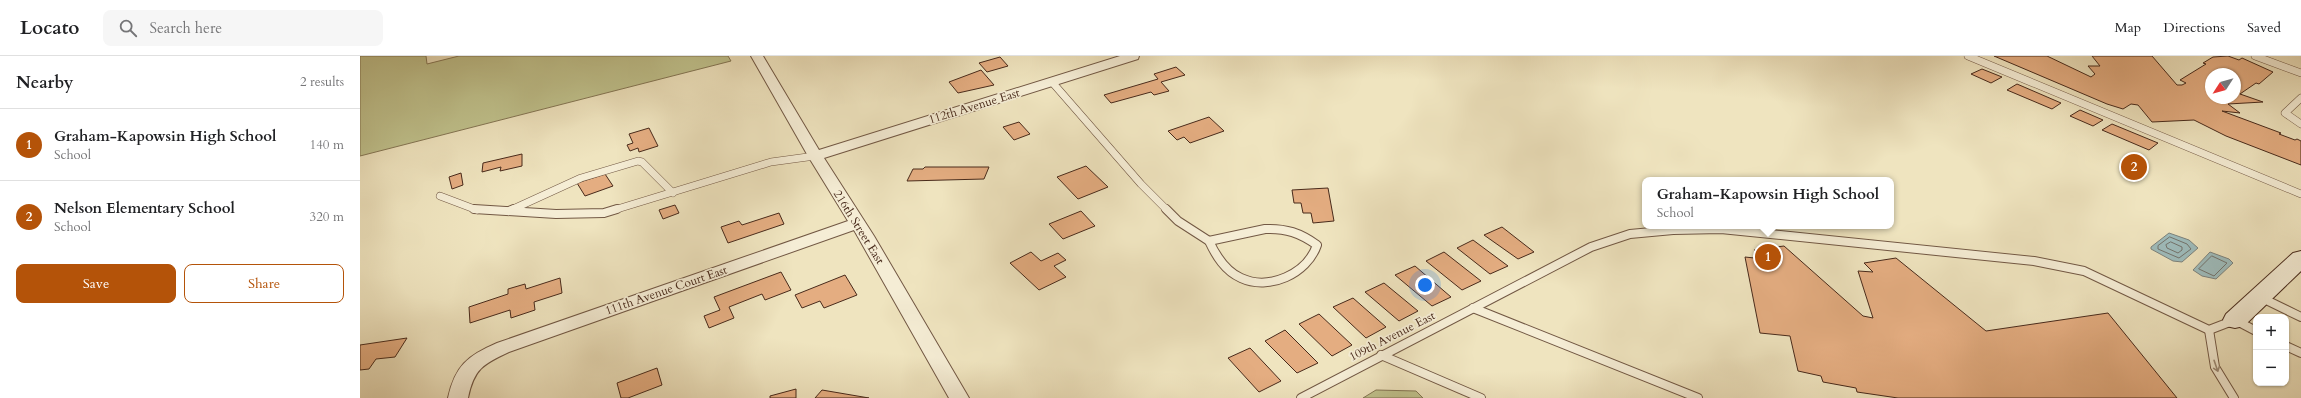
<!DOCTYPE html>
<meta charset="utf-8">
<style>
:root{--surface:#fff;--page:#f6f6f6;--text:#202124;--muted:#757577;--line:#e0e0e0;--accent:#b45309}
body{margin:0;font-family:Cardo,serif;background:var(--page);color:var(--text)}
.controls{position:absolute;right:12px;bottom:12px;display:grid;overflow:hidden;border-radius:8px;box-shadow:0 1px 3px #0004}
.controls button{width:36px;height:36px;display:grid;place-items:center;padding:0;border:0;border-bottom:1px solid var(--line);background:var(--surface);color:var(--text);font:20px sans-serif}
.compass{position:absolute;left:1845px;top:12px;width:36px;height:36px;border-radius:50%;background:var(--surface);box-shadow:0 1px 3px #0004;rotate:234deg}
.you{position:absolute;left:1065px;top:229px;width:14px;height:14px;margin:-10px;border:3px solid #fff;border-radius:50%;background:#1a73e8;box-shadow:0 0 0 6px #1a73e833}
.badge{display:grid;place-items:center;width:26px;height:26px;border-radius:50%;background:var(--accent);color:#fff;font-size:13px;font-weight:700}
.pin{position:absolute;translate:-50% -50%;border:2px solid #fff;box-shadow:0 1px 4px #0006}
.popup{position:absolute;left:1282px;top:121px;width:252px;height:52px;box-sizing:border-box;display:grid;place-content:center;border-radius:8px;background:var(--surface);filter:drop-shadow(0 1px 3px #0005);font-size:13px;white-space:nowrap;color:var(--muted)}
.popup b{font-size:15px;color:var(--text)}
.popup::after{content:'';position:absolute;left:50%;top:100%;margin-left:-8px;border:8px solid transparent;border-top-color:var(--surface)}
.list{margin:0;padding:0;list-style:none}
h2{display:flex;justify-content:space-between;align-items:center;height:52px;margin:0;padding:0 16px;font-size:17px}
h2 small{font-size:13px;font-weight:400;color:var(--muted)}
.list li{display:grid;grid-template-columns:26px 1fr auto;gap:12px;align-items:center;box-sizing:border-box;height:72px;padding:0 16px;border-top:1px solid var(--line)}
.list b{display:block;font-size:15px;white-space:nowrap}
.list p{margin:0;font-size:13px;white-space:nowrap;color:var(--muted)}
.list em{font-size:13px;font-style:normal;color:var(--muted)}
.actions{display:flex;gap:8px;padding:12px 16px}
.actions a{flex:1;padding:9px 0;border:1px solid var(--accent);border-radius:8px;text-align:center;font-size:14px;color:var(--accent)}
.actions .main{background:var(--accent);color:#fff}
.icon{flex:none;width:22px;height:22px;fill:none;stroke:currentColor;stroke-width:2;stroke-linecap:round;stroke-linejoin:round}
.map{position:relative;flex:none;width:1941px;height:342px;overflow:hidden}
header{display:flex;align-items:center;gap:24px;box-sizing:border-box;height:56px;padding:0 20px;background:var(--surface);border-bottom:1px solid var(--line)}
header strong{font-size:19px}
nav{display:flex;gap:22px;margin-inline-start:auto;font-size:14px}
.search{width:280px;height:36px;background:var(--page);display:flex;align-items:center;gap:10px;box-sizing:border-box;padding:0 14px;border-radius:8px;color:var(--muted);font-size:15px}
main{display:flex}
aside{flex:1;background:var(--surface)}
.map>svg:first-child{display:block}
.green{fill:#c0c28d;stroke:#847654}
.water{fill:#9ebcbc;stroke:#7c827c}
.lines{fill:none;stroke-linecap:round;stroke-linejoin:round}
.shore{stroke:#73736c;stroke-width:1}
.building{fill:#e4ad81;stroke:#482a1b;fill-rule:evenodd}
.lane-far1-casing{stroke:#725844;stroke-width:8}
.lane-casing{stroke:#725844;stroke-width:10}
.street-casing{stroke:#725844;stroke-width:2}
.secondary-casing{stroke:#482a1b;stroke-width:2}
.lane-far1{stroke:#f5edd5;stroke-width:7}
.lane{stroke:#f5edd5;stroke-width:8}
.street{fill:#f5edd5;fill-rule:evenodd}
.secondary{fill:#f5edd5;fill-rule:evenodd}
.oneway{stroke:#9e8c78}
.labels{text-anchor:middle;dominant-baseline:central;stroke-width:3.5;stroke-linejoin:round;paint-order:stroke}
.street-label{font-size:12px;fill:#482a1b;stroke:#f5edd5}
</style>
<header>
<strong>Locato</strong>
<div class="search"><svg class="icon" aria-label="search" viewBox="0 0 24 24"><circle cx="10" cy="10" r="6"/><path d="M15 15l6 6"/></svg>Search here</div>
<nav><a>Map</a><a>Directions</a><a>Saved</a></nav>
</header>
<main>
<aside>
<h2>Nearby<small>2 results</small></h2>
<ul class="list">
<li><span class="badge">1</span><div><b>Graham-Kapowsin High School</b><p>School</p></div><em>140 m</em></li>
<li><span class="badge">2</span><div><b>Nelson Elementary School</b><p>School</p></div><em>320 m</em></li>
</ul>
<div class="actions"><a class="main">Save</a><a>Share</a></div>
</aside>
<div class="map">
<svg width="1941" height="342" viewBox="0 0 1941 342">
<rect width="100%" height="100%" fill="#efe4bf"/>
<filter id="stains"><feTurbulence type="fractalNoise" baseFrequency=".005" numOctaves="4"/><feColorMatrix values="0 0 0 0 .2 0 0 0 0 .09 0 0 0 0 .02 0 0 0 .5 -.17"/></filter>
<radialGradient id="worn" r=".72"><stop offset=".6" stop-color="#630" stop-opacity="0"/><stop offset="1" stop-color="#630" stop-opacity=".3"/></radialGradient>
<g class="green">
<polygon points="0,0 66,0 67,8 99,0 368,0 371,5 0,100"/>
<polygon points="1016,334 1056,335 1063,342 1003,342"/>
</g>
<g class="water">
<polygon points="1809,177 1829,184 1838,192 1822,206 1813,205 1791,193 1791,191"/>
<polygon points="1850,196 1869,203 1873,207 1856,223 1842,220 1833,214"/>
</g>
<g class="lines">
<g class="shore">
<polygon points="1810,181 1827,188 1831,193 1819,202 1798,193 1798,190"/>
<polygon points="1811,186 1822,191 1822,194 1818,197 1807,192 1806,189"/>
<polygon points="1852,200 1867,207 1854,220 1839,213"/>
</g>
</g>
<g class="building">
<path d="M1634,0H1687L1731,21L1735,18L1728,10H1740L1732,0H1792L1817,29H1822L1826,27L1820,24L1846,8L1843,7L1853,1L1868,0L1879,4L1882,2L1913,16L1899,28L1896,27L1880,38L1903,46L1868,48L1880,57L1862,55L1921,77L1919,78L1935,84L1937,83L1941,85V109L1866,80L1834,64L1792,66L1778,49L1771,48L1763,53L1747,48ZM1851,18H1875V42H1851Z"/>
<polygon points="640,1 648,10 627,16 619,7"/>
<polygon points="816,11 825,19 801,26 809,35 794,39 791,36 751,47 744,39 798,23 794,18"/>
<polygon points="1622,13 1642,21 1631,27 1611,18"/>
<polygon points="621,14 634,29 598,37 589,26"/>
<polygon points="1657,28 1701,47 1692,53 1647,34"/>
<polygon points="1720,54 1743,64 1733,70 1710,60"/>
<polygon points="849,61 864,75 830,87 824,81 817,84 808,75"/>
<polygon points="659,66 670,78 654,84 643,71"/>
<polygon points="1752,68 1798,87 1789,94 1742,74"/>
<polygon points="289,72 298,90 279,96 278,92 270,95 267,89 273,87 269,78"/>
<polygon points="162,98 162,110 140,115 141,111 122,116 123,107"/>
<polygon points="726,110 748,131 718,143 697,121"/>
<polygon points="565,111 629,111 624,123 547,125 553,113 563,113"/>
<polygon points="101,117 103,129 92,133 89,121"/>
<polygon points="245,118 253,130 225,140 217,127"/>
<polygon points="968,132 974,165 953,167 951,157 943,157 941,147 934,147 932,134"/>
<polygon points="315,149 319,157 303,163 299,154"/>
<polygon points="721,155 735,170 703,183 689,168"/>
<polygon points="419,157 424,168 368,187 361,171 379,165 382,169"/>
<polygon points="1142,171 1174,196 1158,203 1124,179"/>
<polygon points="1113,184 1148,210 1130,218 1097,192"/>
<polygon points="1424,190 1503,260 1513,262 1498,215 1513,216 1504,207 1536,202 1626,275 1748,257 1817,342 1538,342 1497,336 1496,332 1463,326 1461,320 1438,315 1430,280 1400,277 1385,201 1404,203 1394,194"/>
<polygon points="671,196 681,205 698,197 706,204 694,210 706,221 679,234 650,207"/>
<polygon points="1084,196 1121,225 1102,234 1066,205"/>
<polygon points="1055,210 1091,241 1072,250 1035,219"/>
<polygon points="421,216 431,234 405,244 402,238 369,251 374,262 349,272 344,260 360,254 354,241"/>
<polygon points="485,219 497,239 464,252 460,245 442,252 435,239"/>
<polygon points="200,222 202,237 174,246 175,254 151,262 150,254 110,267 109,251 148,238 148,233 165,228 166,233"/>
<polygon points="1024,227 1058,255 1039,265 1005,236"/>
<polygon points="993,242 1026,271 1006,282 973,251"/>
<polygon points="959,258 992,289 972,300 939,268"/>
<polygon points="925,274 958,307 937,317 905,285"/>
<polygon points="47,282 35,301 16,303 9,313 0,314 0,289"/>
<polygon points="890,292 921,325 899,336 868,302"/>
<polygon points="297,312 302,329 268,342 261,342 257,327"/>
<polygon points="436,333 436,342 410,342 410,340"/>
<polygon points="462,334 509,342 455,342"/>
</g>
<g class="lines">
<g class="lane-far1-casing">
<g id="lane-far1">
<polyline points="1608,0 1941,138"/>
<polyline points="1895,0 1941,17"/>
<polyline points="692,26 781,128 807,154"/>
<polyline points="1941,42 1925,57 1941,68"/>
<polyline points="80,140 117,154"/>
<polyline points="151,154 221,122 278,105 282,106 313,137"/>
<polyline points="254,154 411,106 455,100"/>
</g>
</g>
<g class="lane-casing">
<g id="lane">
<polyline points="114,153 196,158 244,157 257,153"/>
<polyline points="806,153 818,165 849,185"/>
<polyline points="149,155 154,153"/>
<path d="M905,173C926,172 940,177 957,189C947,218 909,235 881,222C865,215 856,200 849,185Z"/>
<polyline points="1900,241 1941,261"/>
<polyline points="1113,252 1338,342"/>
<polyline points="1849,274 1855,311 1874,342"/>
<polyline points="1926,290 1941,297"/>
<polyline points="1021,299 1121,342"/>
<polyline points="941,342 1231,191 1270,178 1313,174 1361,173 1674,205 1724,215 1849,274 1875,264 1896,275"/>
</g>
</g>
<g class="street-casing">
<path id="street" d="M391,0H403L459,94L760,0H779L778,3L464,102L514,180L609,342H589L494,174L149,296C123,308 114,313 108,342H88C95,310 107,300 137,287L488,165L448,100Z"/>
</g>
<g class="secondary-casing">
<polygon id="secondary" points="1941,195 1941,215 1884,270 1875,272 1866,270 1863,264 1866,258 1933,197"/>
</g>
<use href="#lane-far1" class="lane-far1"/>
<use href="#lane" class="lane"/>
<use href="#street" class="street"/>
<use href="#secondary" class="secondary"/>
</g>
<defs><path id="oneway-shaft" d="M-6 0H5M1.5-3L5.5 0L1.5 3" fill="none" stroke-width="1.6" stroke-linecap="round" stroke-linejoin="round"/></defs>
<use class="oneway" href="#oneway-shaft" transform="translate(1856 310) rotate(71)"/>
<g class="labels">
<g class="street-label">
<text transform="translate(614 50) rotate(-17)">112th Avenue East</text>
<text transform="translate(499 171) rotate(58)">216th Street East</text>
<text transform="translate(306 234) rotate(-19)">111th Avenue Court East</text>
<text transform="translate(1032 280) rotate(-27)">109th Avenue East</text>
</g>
</g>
<rect width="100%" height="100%" filter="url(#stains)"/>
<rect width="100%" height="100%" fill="url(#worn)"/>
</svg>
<div class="controls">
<button>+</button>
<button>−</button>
</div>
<svg class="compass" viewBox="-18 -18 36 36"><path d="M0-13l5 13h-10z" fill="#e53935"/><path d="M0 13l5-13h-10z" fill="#757577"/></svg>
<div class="you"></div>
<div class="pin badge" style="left:1408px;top:201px">1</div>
<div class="popup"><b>Graham-Kapowsin High School</b>School</div>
<div class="pin badge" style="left:1774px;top:111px">2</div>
</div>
</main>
